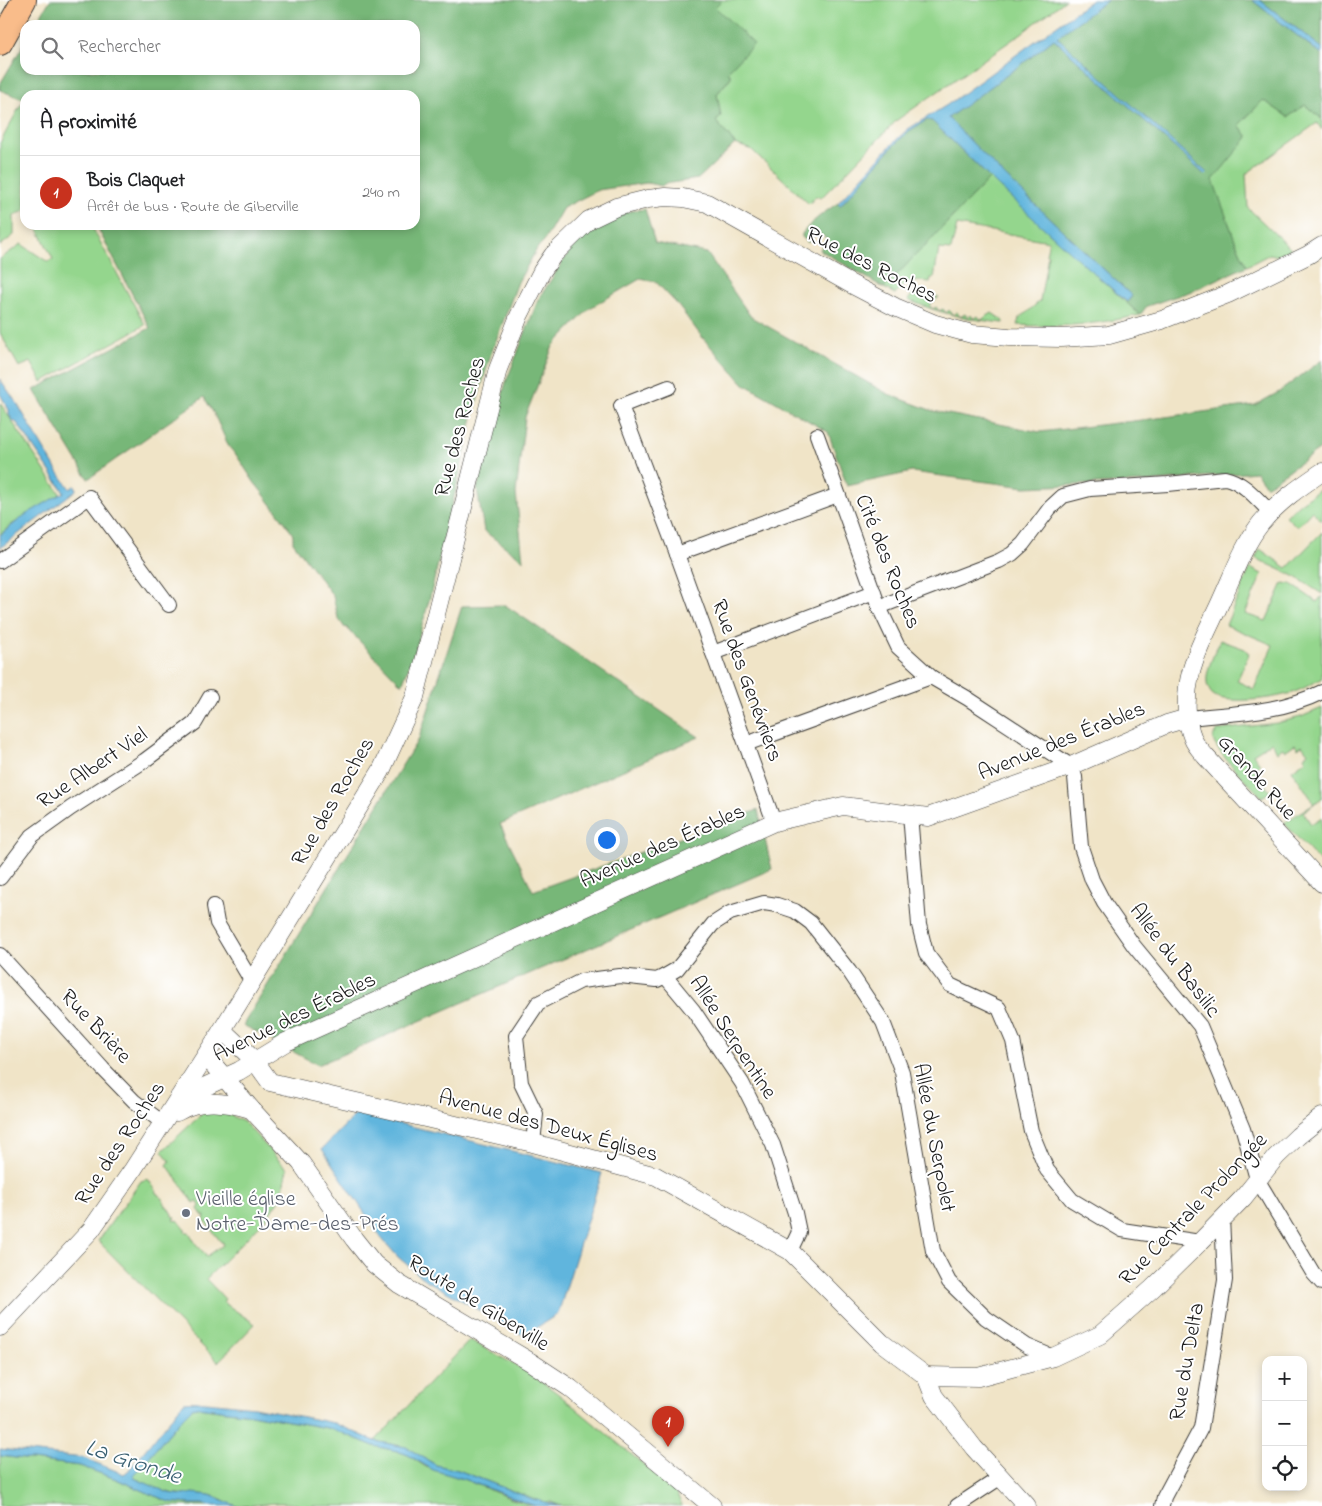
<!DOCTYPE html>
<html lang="fr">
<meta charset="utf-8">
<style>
:root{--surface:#fff;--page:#f2f2f2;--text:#202124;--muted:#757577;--line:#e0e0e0;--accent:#c8321e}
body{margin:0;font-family:"Indie Flower",sans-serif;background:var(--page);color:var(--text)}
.controls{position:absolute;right:15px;bottom:15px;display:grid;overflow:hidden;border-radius:10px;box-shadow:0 2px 8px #0003}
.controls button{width:45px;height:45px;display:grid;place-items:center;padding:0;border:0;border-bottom:1px solid var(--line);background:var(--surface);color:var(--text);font:25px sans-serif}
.you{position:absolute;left:606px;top:839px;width:18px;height:18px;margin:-12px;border:4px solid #fff;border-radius:50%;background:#1a73e8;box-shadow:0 0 0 8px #1a73e833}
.badge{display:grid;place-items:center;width:32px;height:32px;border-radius:50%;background:var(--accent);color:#fff;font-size:16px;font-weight:700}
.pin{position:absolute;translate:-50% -41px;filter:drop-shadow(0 1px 2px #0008)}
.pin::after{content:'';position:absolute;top:26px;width:18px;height:15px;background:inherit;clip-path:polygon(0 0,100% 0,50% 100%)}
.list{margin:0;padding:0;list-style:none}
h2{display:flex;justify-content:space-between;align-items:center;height:65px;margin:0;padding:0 20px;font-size:21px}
h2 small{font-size:16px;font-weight:400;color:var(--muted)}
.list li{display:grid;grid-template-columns:32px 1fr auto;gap:15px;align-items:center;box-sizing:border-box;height:75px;padding:0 20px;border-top:1px solid var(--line)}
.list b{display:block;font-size:19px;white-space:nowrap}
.list p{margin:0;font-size:16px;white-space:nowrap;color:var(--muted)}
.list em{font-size:16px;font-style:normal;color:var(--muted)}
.icon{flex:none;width:28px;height:28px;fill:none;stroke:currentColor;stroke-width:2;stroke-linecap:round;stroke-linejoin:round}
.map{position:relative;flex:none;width:1322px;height:1506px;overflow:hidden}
.search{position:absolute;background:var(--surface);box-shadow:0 2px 8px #0003;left:20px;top:20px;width:400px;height:55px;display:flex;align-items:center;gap:12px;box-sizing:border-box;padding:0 18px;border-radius:15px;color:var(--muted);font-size:19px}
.panel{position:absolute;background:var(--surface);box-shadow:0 2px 8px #0003;left:20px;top:90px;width:400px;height:140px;border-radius:15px}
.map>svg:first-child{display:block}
.green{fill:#94d68d;stroke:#587954}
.forest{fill:#77b778;stroke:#4a6a4a}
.water{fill:#61b5dd;stroke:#3e687c}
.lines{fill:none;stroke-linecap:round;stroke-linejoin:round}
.minor-casing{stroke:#3c3a36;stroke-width:16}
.tertiary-casing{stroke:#3c3a36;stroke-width:19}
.trunk-casing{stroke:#3c3a36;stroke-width:26}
.minor{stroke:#fff;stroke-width:14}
.tertiary{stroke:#fff;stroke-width:18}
.trunk{stroke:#f9bc8a;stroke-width:24}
.worship-dot{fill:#6b7280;stroke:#fff;stroke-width:2}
.labels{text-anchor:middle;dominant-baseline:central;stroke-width:4;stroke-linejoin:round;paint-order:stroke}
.street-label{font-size:22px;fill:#1c1c1c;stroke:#fff}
.worship-label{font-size:22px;fill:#5b616d;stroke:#fff;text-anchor:start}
.water-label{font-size:24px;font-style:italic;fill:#3b6173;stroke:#fff}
</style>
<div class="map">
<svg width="1322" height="1506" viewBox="0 0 1322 1506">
<rect width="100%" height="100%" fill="#fff"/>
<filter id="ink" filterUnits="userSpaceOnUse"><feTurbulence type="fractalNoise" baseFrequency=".02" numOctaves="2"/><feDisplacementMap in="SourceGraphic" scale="10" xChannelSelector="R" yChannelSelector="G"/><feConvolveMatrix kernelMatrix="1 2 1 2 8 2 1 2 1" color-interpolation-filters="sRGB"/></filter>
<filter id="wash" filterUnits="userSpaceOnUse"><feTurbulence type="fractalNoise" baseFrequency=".0096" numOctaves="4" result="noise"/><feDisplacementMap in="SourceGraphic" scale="20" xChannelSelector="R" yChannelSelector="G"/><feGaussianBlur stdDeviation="1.12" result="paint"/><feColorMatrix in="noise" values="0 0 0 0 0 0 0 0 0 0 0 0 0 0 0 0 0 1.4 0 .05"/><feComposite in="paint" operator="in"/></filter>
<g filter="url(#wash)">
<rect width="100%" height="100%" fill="#f0e4c7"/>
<g class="green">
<polygon points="722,0 1066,0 1019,35 897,120 821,198 816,196 809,204 752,150 735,144 716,121 721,117 717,94 731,77 728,71 715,7"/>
<polygon points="25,100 25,211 14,215 14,235 0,246 0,143 20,106"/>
<polygon points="1263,100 1288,117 1305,105 1322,119 1322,130 1317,123 1246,174 1248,208 1291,249 1278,256 1270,254 1247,266 1236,243 1212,180 1248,137 1239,125"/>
<path d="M990,178L1140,315C1100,324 1059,328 1017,325L1019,319L1040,301L1048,255L1046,254L1049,241L957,225L951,250L939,249L934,278H931L930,282C915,280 905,281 895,294L884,288Z"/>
<polygon points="36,225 91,225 145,325 42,382 31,362 19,367 0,333 0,259 21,244 48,262 53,259"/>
<path d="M913,294L939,297L929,305L933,309L936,307L939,311L943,309L946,313L949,310L953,315L957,312L960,317L965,314L968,318L971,315L974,319L978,316L981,320L992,313L1004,321V323C970,320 939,313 908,300Z"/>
<polygon points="0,403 61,495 11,525 0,535"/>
<polygon points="1322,488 1322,521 1312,511 1297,527 1286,516 1300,503"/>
<polygon points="1322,532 1322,594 1296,577 1255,558 1260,549 1287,568"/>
<path d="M1250,568L1262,574L1245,614L1266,621L1283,583L1291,584L1317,602L1322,596V678C1310,685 1298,692 1284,695C1269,699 1224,705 1212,694C1210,692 1208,688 1207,684C1205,670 1215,653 1220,640L1245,649L1249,654L1237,681L1254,689L1273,645L1226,625Z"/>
<path d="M1322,708V798L1303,812L1311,824L1322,817V864L1284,823L1314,803L1292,770L1306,760L1304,756L1308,753L1302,745L1298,748L1295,744L1285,751L1283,748L1277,752L1272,742L1253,754L1260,764L1254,769L1270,792L1262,797C1253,788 1214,750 1213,739C1213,735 1215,733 1219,730L1277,723L1301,717Z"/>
<polygon points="205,1111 223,1112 244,1122 287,1169 281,1197 266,1219 206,1279 225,1299 223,1302 255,1324 218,1362 98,1241 141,1181 148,1179 157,1192 157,1194 158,1193 166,1205 166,1207 167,1206 173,1216 176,1218 174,1219 175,1221 178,1220 185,1229 185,1232 189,1232 196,1244 205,1254 206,1257 223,1245 223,1242 221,1242 204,1220 205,1216 203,1216 198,1209 200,1206 197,1201 194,1203 187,1193 188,1191 186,1192 178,1180 178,1178 177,1179 167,1165 170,1161 162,1151"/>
<polygon points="470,1340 526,1371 556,1392 667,1484 677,1494 682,1506 561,1506 551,1502 541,1502 458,1470 436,1465 406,1447 375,1441"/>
<path d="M197,1407L251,1414L332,1429L374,1446L397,1451L408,1455L426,1467L463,1479L512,1499L535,1506H303C285,1499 258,1506 238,1506C228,1504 219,1496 209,1495C198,1493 188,1495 178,1494C163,1493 148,1484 134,1478V1475L183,1417L192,1408Z"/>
<polygon points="0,1456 80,1466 116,1479 169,1502 190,1504 202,1504 213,1506 0,1506"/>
</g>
<g class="forest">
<polygon points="50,0 722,0 715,7 754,44 728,71 731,77 717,94 721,117 716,121 735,144 698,179 664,184 662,186 647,183 598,190 563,208 544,241 538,247 518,282 491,354 477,401 429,601 415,650 402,685 346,627 345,628 338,618 333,596 293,542 293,535 287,525 262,492 254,482 237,456 229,447 214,414 204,397 88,479 34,390 150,328 96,225 415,225 415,95 25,95 25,100 0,90 0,84 25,42 25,70 415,70 415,25 35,25"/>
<polygon points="1108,0 1252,0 1322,55 1322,119 1305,105 1288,117 1263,100 1239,125 1248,137 1213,180 1236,243 1247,266 1189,292 1147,306 1140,315 1127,303 1132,296 1006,177 947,118 1022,64 1054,39 1205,175 1207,173 1056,37"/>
<polygon points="1260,0 1322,0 1322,48"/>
<path d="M927,120L932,121L990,178L884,288L820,250L826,238L816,232L808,243L802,237V234C811,221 825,212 838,203L840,206L894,145L909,131Z"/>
<polygon points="645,209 655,243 707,253 751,317 888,394 933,411 1040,432 1150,419 1255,405 1279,392 1322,360 1322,448 1266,486 1256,472 1145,482 1025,487 912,472 847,486 828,432 744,384 702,337 676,303 656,282 640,279 590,308 553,346 525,417 516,493 523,560 484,531 477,488 506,382 538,300 570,250 610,214"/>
<polygon points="505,605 699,737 500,824 533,891 758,810 772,869 318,1065 243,1025 419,738 462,606"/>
</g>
<g class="water">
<polygon points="1092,0 1108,0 1057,37 1207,173 1205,175 1054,39 1022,64 948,118 1006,177 1132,296 1127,302 1082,263 997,185 932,121 927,120 909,131 894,145 840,206 838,203 892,144 908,129 947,105"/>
<polygon points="1252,0 1260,0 1322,48 1322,55"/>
<polygon points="0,379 18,405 56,469 70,489 75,485 76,490 0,548 0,535 25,515 64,492 17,423 12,420 9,414 9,410 0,394"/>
<polygon points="357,1113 602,1173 558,1314 528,1333 523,1335 424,1279 398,1257 382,1239 322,1149"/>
<polygon points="197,1401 254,1407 334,1423 375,1441 406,1447 436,1465 458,1470 533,1499 561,1506 535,1506 529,1504 463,1479 433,1470 408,1455 397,1451 374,1446 332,1429 251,1414 197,1407 192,1408 183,1417 134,1475 134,1478 169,1493 183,1495 193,1493 210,1495 237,1506 213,1506 202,1504 190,1504 169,1502 116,1479 80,1466 0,1456 0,1449 84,1458 124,1474 128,1471 184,1402"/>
</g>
</g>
<g filter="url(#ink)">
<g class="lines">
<g class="minor-casing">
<g id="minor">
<polyline points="669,387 621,406 677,554 774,822"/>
<polyline points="817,435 879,607 898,647 931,677 967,698 1071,766 1075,777 1081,847 1092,880 1104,903 1134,946 1200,1026 1243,1129 1257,1179 1313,1273 1322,1283"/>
<polyline points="677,554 838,495"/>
<polyline points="0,561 89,497 169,605"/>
<path d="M879,607L999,561L1012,554L1023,544L1050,508L1063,496L1090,489L1168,484L1225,478C1244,482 1257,499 1270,512"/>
<polyline points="713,653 874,592"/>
<path d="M1188,718C1234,713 1280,713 1322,692"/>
<polyline points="746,744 931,677"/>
<polyline points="910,814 919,925 926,953 950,985 999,1008 1013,1041 1031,1131 1047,1170 1072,1200 1122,1230 1200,1242"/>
<polyline points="0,878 32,836 71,808 144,761 195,723 210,697"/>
<polyline points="214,906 217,923 252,982"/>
<polyline points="0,955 103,1069 134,1101 163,1123"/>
<polyline points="665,976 677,969 713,924 730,913 764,903 777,905 795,911 811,923 849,971 883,1022 902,1072 933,1251 949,1282 986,1318 1027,1346 1053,1357"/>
<polyline points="533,1143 536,1114 521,1083 516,1036 538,1003 581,981 620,976 657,980 665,976 693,1010 742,1083 773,1145 795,1213 799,1232 790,1251"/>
<polyline points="957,1506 1001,1477"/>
<polyline points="1162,1506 1164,1497 1201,1428 1225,1280 1222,1218"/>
</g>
</g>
<g class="tertiary-casing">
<g id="tertiary">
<path d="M1322,472C1300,487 1278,502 1261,523C1243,546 1233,575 1221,601C1207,632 1188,664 1187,698C1186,711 1188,727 1193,739C1195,745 1202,752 1206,757L1322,883"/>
<polyline points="222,1030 255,1061 270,1082 533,1143 656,1176 790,1251 882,1343 926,1376 934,1396 974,1448 1027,1506"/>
<polyline points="206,1056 251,1109 301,1163 354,1239 374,1264 399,1284 529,1361 570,1388 712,1506"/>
<polyline points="178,1099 239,1071 286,1042 774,822 843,806 928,817 1071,766 1167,724 1188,718"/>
<path d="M177,1112C200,1098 226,1102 251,1109"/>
<polyline points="0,1327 91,1230 132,1171 222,1030 381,771 415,697 498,369 519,316 542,271 553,255 589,220 616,207 648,199 665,197 683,198 707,203 849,283 895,307 935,324 972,334 1009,337 1061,338 1109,335 1162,320 1228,294 1308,255 1322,246"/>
<polyline points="926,1376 978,1377 1053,1357 1100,1335 1153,1288 1200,1242 1243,1198 1276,1157 1298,1136 1322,1117"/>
</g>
</g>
<g class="trunk-casing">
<polyline id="trunk" points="0,43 24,0"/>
</g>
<use href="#minor" class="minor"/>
<use href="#tertiary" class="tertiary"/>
<use href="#trunk" class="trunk"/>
</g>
</g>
<circle class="worship-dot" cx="186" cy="1213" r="5"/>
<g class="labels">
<g class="street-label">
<text transform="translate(871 266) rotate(27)">Rue des Roches</text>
<text transform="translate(461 427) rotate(-75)">Rue des Roches</text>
<text transform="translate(887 562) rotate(68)">Cité des Roches</text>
<text transform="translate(746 681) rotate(70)">Rue des Genévriers</text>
<text transform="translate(1062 742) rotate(-22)">Avenue des Érables</text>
<text transform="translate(93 769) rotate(-34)">Rue Albert Viel</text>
<text transform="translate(1256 778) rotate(48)">Grande Rue</text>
<text transform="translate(334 802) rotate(-60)">Rue des Roches</text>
<text transform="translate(663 847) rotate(-24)">Avenue des Érables</text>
<text transform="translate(1174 961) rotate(53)">Allée du Basilic</text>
<text transform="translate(295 1018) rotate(-26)">Avenue des Érables</text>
<text transform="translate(95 1027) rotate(47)">Rue Brière</text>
<text transform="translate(732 1038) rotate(57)">Allée Serpentine</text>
<text transform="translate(548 1127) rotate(15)">Avenue des Deux Églises</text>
<text transform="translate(933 1138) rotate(79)">Allée du Serpolet</text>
<text transform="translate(121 1144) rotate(-56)">Rue des Roches</text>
<text transform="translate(1194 1210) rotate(-46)">Rue Centrale Prolongée</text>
<text transform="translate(478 1304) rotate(32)">Route de Giberville</text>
<text transform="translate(1188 1362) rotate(-80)">Rue du Delta</text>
</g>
<g class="worship-label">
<text x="196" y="1200">Vieille église<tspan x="196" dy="25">Notre-Dame-des-Prés</tspan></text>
</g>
<g class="water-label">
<text transform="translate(133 1463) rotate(18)">La Gronde</text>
</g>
</g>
</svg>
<div class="controls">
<button>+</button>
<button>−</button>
<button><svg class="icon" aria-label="locate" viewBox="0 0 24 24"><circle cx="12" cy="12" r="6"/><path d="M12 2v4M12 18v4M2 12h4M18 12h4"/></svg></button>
</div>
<div class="you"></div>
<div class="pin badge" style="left:668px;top:1447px">1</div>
<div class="search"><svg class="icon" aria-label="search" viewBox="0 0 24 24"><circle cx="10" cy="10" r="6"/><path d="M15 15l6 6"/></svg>Rechercher</div>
<section class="panel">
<h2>À proximité<small></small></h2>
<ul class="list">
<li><span class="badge">1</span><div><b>Bois Claquet</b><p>Arrêt de bus · Route de Giberville</p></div><em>240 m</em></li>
</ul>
</section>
</div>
